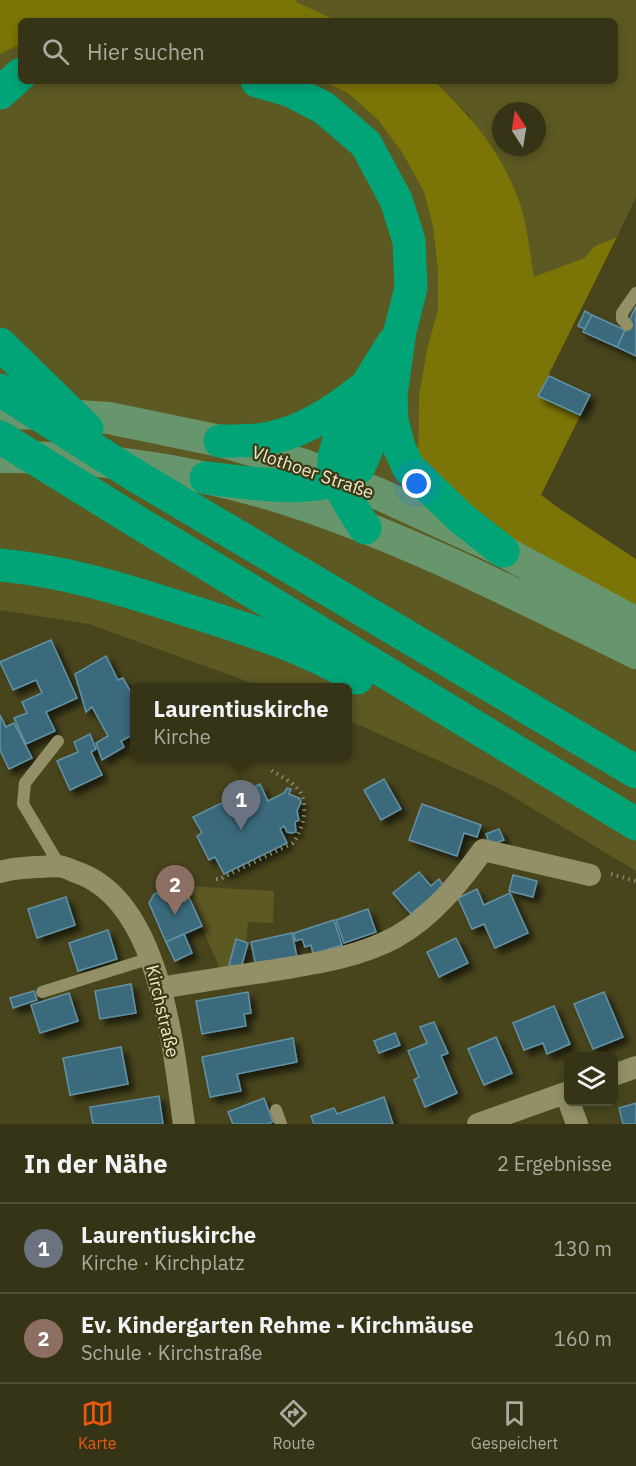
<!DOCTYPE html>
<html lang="de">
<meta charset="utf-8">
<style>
:root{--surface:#363416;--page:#3d3c1f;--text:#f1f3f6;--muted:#aaaaa1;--line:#504f35;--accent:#ea580c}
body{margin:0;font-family:"IBM Plex Sans",sans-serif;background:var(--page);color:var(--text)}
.controls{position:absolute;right:18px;bottom:18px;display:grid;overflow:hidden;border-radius:9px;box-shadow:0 3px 9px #0003}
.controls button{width:54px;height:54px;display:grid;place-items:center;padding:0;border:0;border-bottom:2px solid var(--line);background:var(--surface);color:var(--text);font:30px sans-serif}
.compass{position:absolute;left:492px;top:102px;width:54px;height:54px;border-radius:50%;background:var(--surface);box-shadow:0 3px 9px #0003;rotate:348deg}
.you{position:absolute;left:417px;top:484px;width:21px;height:21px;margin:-15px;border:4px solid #fff;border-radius:50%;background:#1a73e8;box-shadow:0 0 0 9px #1a73e833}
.badge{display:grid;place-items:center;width:39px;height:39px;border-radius:50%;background:var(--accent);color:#fff;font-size:20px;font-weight:700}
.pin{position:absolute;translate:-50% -50px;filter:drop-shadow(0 2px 3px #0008)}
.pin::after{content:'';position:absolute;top:32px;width:21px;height:18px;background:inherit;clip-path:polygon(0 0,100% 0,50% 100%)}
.popup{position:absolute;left:130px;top:683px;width:222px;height:78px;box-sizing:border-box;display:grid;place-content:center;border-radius:9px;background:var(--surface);filter:drop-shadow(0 2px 4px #0005);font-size:20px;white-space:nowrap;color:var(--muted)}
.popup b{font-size:22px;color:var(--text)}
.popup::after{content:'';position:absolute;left:50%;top:100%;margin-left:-12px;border:12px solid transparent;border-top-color:var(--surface)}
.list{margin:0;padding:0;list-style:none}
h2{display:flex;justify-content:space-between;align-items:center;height:78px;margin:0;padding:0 24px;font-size:26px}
h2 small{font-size:20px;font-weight:400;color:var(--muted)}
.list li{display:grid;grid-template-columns:39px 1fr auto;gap:18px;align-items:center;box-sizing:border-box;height:90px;padding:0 24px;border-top:2px solid var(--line)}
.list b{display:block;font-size:22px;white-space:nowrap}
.list p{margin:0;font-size:20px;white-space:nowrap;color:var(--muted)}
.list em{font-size:20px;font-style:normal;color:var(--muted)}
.icon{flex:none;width:33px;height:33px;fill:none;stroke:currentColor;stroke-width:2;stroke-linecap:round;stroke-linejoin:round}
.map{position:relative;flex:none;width:636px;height:1124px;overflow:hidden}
.search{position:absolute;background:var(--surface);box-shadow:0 3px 9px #0003;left:18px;right:18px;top:18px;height:66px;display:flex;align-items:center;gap:15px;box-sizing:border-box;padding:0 21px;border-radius:9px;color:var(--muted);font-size:22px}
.sheet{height:258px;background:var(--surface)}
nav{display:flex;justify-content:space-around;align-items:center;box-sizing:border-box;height:84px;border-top:2px solid var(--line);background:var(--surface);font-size:16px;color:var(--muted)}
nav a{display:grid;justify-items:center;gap:3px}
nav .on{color:var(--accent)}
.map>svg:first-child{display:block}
.green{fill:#5d5923;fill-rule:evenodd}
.forest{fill:#7b7406}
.building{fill:#3b6a7c;stroke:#6292a5;stroke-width:1.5;filter:url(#shadow)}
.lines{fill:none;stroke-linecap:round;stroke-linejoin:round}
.path{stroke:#8b8a69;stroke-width:4;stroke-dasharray:1.5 4.5;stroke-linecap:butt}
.lane{stroke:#939067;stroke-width:12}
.street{stroke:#939067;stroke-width:22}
.secondary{stroke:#67966c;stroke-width:32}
.highway{stroke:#00a477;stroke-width:33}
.labels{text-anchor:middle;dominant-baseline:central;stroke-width:4.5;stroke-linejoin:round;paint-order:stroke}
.street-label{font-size:18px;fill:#eaead3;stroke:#3d3a12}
</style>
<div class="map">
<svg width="636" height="1124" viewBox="0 0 636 1124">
<defs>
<filter id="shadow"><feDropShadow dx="5.5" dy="5.5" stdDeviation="3" flood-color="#0009"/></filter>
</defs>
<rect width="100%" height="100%" fill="#48451d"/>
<g class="green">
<path d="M297,0H636V197L617,237L595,246L584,258L534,278L519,202L468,114L433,81H615V21H338L295,2ZM501,111H537V147H501Z"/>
<polygon points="21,44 21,81 321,81 348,93 378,120 403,154 424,192 433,227 438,272 438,309 427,349 419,396 418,459 636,615 636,871 497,787 348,720 348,688 263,687 89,624 0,610 0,54"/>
<polygon points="184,881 186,886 274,891 273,923 248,922 246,942 236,940 229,967 220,969 182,882"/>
</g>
<g class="forest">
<polygon points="0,0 297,0 296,2 338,21 21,21 21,44 0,54"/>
<path d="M321,81L435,82C474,120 499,148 519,201C527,223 530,254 534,277L584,258L595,246L617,237L538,396L580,416L541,495L560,509L636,559V615L483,521L418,459L419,396L427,349L438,309V272L433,227L424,192L403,154L378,120L348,93Z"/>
</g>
<g class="building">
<polygon points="636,306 636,356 617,347"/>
<polygon points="585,311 592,315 585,329 578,326"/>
<polygon points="592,315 625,330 617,347 583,332"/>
<polygon points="549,376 590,395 580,415 538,396"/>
<polygon points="51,640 77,698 46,712 55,731 26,744 14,718 27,713 22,702 42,693 36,680 13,690 0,662"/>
<polygon points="106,656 118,680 123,678 134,698 134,734 121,741 124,747 102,760 96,743 108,736 92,707 86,712 75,674"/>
<polygon points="0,715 6,727 14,723 32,758 9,769 0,750"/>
<polygon points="90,734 96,749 91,752 102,775 70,790 57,761 78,752 74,742"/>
<polygon points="384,779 401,809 381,820 364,790"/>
<polygon points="260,784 268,801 284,793 287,788 291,789 289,794 299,798 301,802 297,811 299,820 295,822 296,832 291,833 287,832 284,826 280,829 287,843 224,874 215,857 209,860 197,836 202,833 193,817"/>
<polygon points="422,804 481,825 477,837 464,833 457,856 409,840"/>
<polygon points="499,829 504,840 490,845 486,834"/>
<polygon points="419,872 431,886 439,879 444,886 411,914 393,893"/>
<polygon points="513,875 537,881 533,897 509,891"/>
<polygon points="182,882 202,926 166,942 149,903 154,894"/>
<polygon points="477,889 484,905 510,893 528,933 495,948 484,924 472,929 458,898"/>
<polygon points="66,897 75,925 37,938 28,909"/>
<polygon points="368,909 376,932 344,943 336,920"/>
<polygon points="334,920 342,945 313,954 311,945 305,947 302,939 295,941 294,933"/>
<polygon points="108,930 117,959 78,971 69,943"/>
<polygon points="292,933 297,957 256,966 251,942"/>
<polygon points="184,934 192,953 175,961 166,942"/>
<polygon points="456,938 468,963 439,977 427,952"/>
<polygon points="236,939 248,943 241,968 229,965"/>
<polygon points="131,984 136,1013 100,1019 95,991"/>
<polygon points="34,991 37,1000 13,1008 10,998"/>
<polygon points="248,992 251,1013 244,1014 246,1026 202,1034 196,1001"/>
<polygon points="604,992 623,1037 593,1049 574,1004"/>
<polygon points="69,993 78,1021 40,1033 31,1005"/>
<polygon points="554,1006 570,1044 547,1054 543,1043 524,1050 513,1023"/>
<polygon points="434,1022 448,1053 441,1056 457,1093 425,1107 414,1080 419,1077 408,1051 427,1043 420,1027"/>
<polygon points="395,1033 400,1045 379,1053 374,1041"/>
<polygon points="496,1037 512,1073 484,1085 468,1049"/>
<polygon points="293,1038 297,1062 237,1074 241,1091 210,1097 202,1057"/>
<polygon points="121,1047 128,1084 70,1095 63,1058"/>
<polygon points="159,1096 163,1124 93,1124 90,1107"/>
<polygon points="384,1097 393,1124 314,1124 311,1116 334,1108 337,1114"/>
<polygon points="264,1098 273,1122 267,1124 233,1124 228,1112"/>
<polygon points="636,1103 636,1124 623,1124 619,1108"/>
</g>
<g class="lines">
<g class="path">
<polyline points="611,874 636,881"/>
<path d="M216,879H220L293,843C303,830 310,803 298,789C292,782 280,776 271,770"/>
</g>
<g class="lane">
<polyline points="627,325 622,319 622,313 636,293"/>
<polyline points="58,741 25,783 23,804 60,866"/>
<polyline points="42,992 151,958"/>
<polyline points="276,1110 281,1124"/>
</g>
<g class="street">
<path d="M0,872C12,868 24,868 36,867C43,867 51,866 59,866C65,867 71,870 76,872C161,900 173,1048 184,1124"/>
<path d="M160,988C196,982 233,976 269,971C312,964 357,958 396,937C433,916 459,883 483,850L590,875"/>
<polyline points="614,1075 636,1067"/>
<polyline points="569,1102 577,1124"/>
<polyline points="478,1124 568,1092"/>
</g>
<g class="secondary">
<polyline points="0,413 50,414 109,418 220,441 304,465 379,494 503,551 636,623"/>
<path d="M0,457C100,456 200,471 295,502C413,541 525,599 636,653"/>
</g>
<g class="highway">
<polyline points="257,81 289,90 324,108 366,144 396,200 409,241 411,288 400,331 391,395 392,421 399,447 408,467 461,518 503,551"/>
<polyline points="0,93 21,74"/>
<polyline points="0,344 87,429"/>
<polyline points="0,390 136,476 636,772"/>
<polyline points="0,437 139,523 636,824"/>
<path d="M220,441C232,441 245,441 257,440C297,436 331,414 361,390"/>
<path d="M206,478C249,482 323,498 359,467L390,396"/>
<path d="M365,528C353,509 338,488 334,466C330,439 378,367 393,343"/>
<path d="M0,565C64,571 126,590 187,610C244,628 305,647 357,678"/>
</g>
</g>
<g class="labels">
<g class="street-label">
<text transform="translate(313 472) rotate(19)">Vlothoer Straße</text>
<text transform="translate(163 1011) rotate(77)">Kirchstraße</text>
</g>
</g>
</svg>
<div class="controls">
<button><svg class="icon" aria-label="layers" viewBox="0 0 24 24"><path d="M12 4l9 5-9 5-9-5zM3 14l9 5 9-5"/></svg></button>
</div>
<svg class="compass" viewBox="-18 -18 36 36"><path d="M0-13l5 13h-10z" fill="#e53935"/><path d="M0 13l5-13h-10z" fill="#aaaaa1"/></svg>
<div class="you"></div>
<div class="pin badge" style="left:241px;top:830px;background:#6b7280">1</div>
<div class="popup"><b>Laurentiuskirche</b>Kirche</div>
<div class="pin badge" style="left:175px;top:915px;background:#8d6e63">2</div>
<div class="search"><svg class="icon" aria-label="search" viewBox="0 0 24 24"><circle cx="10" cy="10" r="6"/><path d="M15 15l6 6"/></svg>Hier suchen</div>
</div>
<section class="sheet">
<h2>In der Nähe<small>2 Ergebnisse</small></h2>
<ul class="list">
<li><span class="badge" style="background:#6b7280">1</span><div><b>Laurentiuskirche</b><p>Kirche · Kirchplatz</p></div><em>130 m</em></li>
<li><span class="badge" style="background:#8d6e63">2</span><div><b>Ev. Kindergarten Rehme - Kirchmäuse</b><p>Schule · Kirchstraße</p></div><em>160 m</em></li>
</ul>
</section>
<nav>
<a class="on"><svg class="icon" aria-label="map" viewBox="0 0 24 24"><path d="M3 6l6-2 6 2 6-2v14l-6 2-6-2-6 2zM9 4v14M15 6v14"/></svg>Karte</a>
<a><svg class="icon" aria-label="directions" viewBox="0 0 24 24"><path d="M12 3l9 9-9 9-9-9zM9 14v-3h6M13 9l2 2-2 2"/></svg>Route</a>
<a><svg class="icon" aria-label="saved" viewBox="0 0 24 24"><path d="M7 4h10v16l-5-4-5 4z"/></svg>Gespeichert</a>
</nav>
